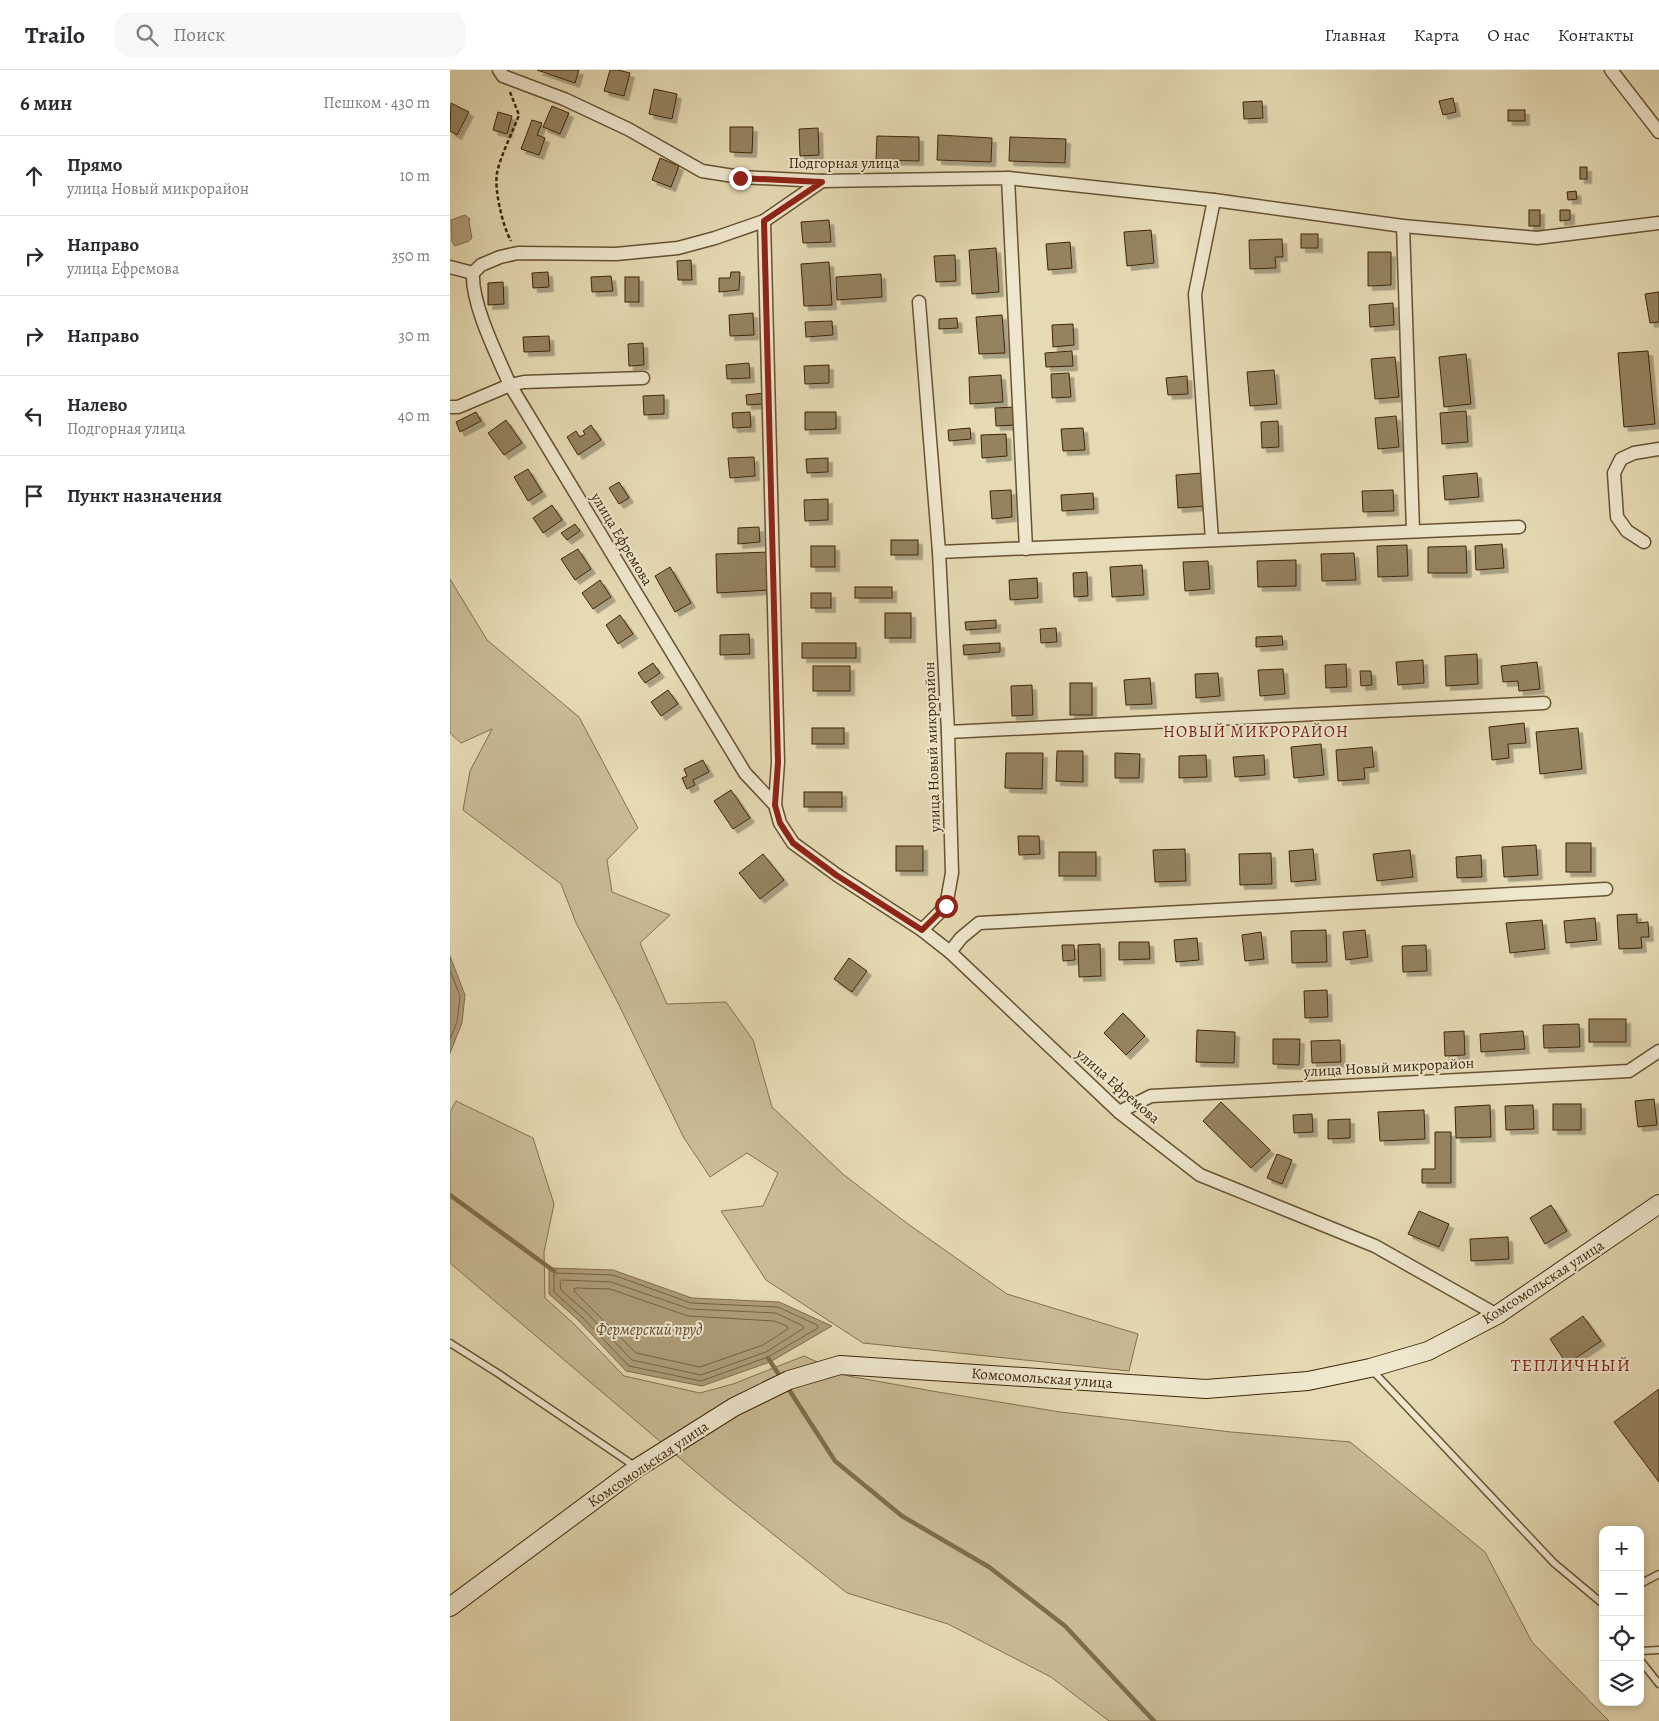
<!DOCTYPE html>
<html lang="ru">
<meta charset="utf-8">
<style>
:root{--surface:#fff;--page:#f7f7f7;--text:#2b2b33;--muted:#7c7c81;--line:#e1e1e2}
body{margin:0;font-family:Alegreya,serif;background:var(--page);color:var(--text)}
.controls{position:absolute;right:15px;bottom:15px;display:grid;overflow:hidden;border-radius:10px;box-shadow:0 2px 8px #0003}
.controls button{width:45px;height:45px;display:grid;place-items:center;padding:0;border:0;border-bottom:1px solid var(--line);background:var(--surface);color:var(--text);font:25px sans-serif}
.stop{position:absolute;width:15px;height:15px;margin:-11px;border:4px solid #8f2418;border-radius:50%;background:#fff}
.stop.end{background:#8f2418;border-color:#fff;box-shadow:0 1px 5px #0008}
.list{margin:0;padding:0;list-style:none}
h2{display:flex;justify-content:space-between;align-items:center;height:65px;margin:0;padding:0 20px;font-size:21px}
h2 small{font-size:16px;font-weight:400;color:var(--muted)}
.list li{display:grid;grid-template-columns:32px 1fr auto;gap:15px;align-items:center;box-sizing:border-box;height:80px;padding:0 20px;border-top:1px solid var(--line)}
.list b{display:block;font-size:19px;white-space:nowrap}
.list p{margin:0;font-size:16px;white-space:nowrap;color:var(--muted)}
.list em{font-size:16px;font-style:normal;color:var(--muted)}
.icon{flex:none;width:28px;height:28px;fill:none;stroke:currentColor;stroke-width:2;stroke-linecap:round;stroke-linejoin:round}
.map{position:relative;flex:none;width:1209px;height:1651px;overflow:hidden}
header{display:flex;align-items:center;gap:30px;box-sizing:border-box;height:70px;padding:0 25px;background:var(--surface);border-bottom:1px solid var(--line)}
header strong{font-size:24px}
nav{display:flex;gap:28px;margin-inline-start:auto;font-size:18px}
.search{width:350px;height:45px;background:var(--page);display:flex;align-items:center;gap:12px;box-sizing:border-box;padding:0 18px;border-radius:15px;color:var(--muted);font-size:19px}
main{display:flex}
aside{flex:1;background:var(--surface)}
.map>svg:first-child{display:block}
.green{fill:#c9bb96;stroke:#84704e}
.water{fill:#ad9c78;stroke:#816c4a}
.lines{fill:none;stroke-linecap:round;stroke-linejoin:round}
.shore{stroke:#76603f;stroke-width:1}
.stream{stroke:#816c4a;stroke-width:4.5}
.building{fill:#958360;stroke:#3f2506;filter:url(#shadow)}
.lane-casing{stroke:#685231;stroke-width:9}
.street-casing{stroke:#685231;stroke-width:15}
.secondary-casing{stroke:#3f2506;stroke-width:20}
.path{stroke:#3f2506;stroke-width:2.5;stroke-dasharray:4 2.5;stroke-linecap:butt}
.lane{stroke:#eee7ce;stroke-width:6}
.street{stroke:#eee7ce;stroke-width:12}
.secondary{stroke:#eee7ce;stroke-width:18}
.route{stroke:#8f2418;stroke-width:6}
.labels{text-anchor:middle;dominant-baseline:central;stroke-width:4;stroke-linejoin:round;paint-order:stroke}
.street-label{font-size:15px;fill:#3f2506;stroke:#eee7ce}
.neighbourhood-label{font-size:16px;letter-spacing:1px;fill:#7a1f14;stroke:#eee7ce}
.water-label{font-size:16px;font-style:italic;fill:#604928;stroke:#eee7ce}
.quarter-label{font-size:18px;letter-spacing:1px;fill:#7a1f14;stroke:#eee7ce}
</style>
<header>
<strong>Trailo</strong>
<div class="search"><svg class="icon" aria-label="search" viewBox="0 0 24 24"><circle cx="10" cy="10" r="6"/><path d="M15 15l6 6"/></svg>Поиск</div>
<nav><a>Главная</a><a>Карта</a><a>О нас</a><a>Контакты</a></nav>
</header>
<main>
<aside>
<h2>6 мин<small>Пешком · 430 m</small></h2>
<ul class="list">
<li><svg class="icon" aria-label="ahead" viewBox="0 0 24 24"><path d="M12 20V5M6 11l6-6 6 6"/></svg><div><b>Прямо</b><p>улица Новый микрорайон</p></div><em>10 m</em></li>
<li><svg class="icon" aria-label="right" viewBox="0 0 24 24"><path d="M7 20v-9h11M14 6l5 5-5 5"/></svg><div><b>Направо</b><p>улица Ефремова</p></div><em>350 m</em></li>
<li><svg class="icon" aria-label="right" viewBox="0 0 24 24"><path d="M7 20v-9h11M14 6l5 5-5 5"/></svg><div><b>Направо</b></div><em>30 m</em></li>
<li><svg class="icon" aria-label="left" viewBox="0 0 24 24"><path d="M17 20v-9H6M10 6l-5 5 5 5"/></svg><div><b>Налево</b><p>Подгорная улица</p></div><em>40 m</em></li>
<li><svg class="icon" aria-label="arrive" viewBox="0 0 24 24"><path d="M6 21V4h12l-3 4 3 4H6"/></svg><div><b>Пункт назначения</b></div></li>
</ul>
</aside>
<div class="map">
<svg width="1209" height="1651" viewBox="0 0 1209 1651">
<defs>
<filter id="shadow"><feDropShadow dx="4.5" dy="4.5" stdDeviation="0" flood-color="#0004"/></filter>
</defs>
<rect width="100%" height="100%" fill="#e5dab3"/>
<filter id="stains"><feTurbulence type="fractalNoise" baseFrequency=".004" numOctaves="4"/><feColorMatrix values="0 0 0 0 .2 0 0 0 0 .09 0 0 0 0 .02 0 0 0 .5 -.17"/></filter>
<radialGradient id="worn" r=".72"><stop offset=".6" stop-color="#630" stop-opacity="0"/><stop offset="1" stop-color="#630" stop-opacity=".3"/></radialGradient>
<g class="green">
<polygon points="0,509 37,570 129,647 188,758 157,790 162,822 220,845 190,873 217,934 276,932 303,970 322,1037 394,1105 458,1154 557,1224 688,1264 679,1301 413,1273 316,1210 271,1141 313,1136 328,1103 297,1083 260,1107 234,1068 168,933 126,853 111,814 13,740 20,701 42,659 11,673 0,663"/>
<polygon points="6,1031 83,1068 104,1134 94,1182 95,1228 125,1255 174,1306 250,1323 283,1314 354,1286 398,1306 482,1321 610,1342 781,1362 900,1372 1035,1482 1082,1572 1159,1651 659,1651 601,1607 498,1554 397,1523 265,1418 0,1193 0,1042"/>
</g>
<g class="water">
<polygon points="15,145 20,149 19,152 22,168 19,171 5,176 2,172 1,150"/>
<polygon points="0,886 15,925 12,953 0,983"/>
<polygon points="99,1198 163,1200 242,1228 329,1232 382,1256 320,1292 252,1316 176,1301 128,1250 99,1224"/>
</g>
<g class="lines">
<g class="shore">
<polyline points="0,900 10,926 7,952 0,969"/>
<polygon points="106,1203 163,1205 241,1233 328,1237 367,1255 368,1258 318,1287 251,1311 179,1296 132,1247 104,1222 104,1205"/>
<polygon points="112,1210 161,1212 240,1239 326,1243 353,1256 354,1258 316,1282 251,1305 182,1290 136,1242 111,1220 110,1212"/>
<polygon points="127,1218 160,1219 238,1246 324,1251 337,1256 338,1259 313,1275 250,1297 186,1283 125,1222 124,1219"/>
</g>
<g class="stream">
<polyline points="0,1125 104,1201"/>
<polyline points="318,1288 331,1308"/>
<polyline points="336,1315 385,1391 452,1446 539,1497 615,1556 704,1651"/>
</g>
</g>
<g class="building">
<polygon points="87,0 129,0 125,13"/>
<polygon points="160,0 168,0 180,3 174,26 154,21"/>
<polygon points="204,19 227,24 222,49 199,44"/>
<polygon points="1003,28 1006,42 993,45 989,31"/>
<polygon points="812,31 813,48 794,49 793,32"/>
<polygon points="1,33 19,42 7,65 0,61"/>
<polygon points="102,36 119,43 110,64 93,57"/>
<rect x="1058" y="40" width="17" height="11"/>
<polygon points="48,42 62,46 57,64 43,60"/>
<polygon points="82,50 92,53 87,65 95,68 89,85 71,79"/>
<polygon points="280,57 303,57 302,83 280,82"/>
<polygon points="368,58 369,85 350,86 349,59"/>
<polygon points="488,65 542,68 541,92 487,90"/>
<polygon points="427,66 469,67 469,91 426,90"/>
<polygon points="560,67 616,69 615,93 559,91"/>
<polygon points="210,88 229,96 221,117 202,110"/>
<rect x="1130" y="97" width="7" height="12"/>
<polygon points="1126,121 1127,129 1118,130 1117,122"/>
<rect x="1079" y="140" width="11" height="16"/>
<polygon points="1110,140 1120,140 1120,150 1110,151"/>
<polygon points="379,150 381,172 353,173 351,152"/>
<polygon points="701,160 704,193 677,196 674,162"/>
<rect x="851" y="164" width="17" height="14"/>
<polygon points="832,169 833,187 825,187 826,198 800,199 799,170"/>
<polygon points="620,172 622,198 598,200 596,174"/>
<polygon points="546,178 549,222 522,224 519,180"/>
<polygon points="918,182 941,182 941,215 918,216"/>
<polygon points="505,185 506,211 486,212 484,186"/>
<polygon points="241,190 242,210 228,210 227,191"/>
<polygon points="379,192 382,235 354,236 351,194"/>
<polygon points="98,202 99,217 83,218 82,203"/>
<polygon points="281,202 290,202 289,220 269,222 269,208 280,208"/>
<polygon points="431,204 432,227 387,230 386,207"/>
<polygon points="161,206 163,221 142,222 141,207"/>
<rect x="175" y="207" width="14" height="25"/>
<polygon points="53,212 54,234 38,235 38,213"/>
<polygon points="1209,222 1209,252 1200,253 1195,224"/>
<polygon points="943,233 944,255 920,257 919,235"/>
<polygon points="303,243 304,265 280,266 279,245"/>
<polygon points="552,245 555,283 529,284 526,247"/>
<polygon points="507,248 508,258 489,259 489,249"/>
<polygon points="382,251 383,265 356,267 355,252"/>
<polygon points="623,254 624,275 603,277 602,255"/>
<polygon points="99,266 100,281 74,282 73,267"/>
<polygon points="193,273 194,295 179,296 178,274"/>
<polygon points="622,281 623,296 596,297 595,283"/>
<polygon points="1198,281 1205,354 1174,357 1168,283"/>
<polygon points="1016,284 1021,334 994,337 989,287"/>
<polygon points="945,287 949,327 925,329 921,289"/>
<polygon points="299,293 300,308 277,309 276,295"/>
<polygon points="379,295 379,313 355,314 354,296"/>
<polygon points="824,300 827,334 800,336 797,302"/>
<polygon points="619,303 621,327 602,328 601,304"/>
<polygon points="551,305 553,332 520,334 519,307"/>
<polygon points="737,306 738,324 718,325 716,308"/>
<polygon points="314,323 315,334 297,335 296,325"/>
<polygon points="214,325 214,344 194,345 193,326"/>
<polygon points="565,337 566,355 546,356 545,338"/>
<polygon points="1016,341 1018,372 992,374 990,343"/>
<polygon points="26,342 31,351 10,362 6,352"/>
<polygon points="300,342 301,357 283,358 282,343"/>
<polygon points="355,342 386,342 386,359 355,360"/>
<polygon points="946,346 949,377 928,379 925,348"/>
<polygon points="56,350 72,373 54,385 38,363"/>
<polygon points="828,351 829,377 812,378 811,352"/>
<polygon points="141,355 151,370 128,385 117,367 126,361 130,367 135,364 133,361"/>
<polygon points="520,358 521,369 499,371 498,360"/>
<polygon points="633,358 635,380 613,381 611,359"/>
<polygon points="556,364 557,386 532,388 531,365"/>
<polygon points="304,387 305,406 280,408 278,388"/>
<polygon points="378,388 378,402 357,403 356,389"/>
<polygon points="78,399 92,422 78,431 64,407"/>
<polygon points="753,403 755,436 728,438 726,405"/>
<polygon points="1027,403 1029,427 995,430 993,406"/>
<polygon points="169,412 179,428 169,434 159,418"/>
<polygon points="561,420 562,447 542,449 540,421"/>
<polygon points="943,420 944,441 913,442 912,421"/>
<polygon points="643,423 644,439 612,441 611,425"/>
<polygon points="378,429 378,450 355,451 354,430"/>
<polygon points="102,435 112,450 93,463 83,448"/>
<polygon points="125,454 130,461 117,470 111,463"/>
<polygon points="309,457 310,472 288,474 288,458"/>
<rect x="441" y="470" width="27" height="15"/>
<polygon points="1052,474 1054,498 1026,500 1025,476"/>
<polygon points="957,475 958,506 928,507 927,476"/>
<rect x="361" y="476" width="24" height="21"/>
<polygon points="1016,476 1017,503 978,503 978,477"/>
<polygon points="128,479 141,499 125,510 111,489"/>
<polygon points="319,482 320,520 267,523 266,484"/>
<polygon points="904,483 906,510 872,511 871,484"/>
<polygon points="846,490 846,516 808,517 807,491"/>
<polygon points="758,491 760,519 735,521 733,492"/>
<polygon points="692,495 694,525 662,527 660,497"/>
<polygon points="220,497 241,533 225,542 205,506"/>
<polygon points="637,502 638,526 624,527 623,503"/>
<polygon points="587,508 588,528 560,530 559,510"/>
<polygon points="150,510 161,527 143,539 132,523"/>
<rect x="405" y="517" width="37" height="11"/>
<rect x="361" y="523" width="20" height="15"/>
<rect x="435" y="543" width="26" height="25"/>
<polygon points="170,545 183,564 168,574 156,555"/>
<polygon points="546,550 546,558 516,560 515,552"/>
<polygon points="606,558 607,572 591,573 590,559"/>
<polygon points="299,564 300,584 270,585 270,565"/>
<polygon points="832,566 833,575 806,577 806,567"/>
<rect x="352" y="573" width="54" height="15"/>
<polygon points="550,573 550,582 514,585 513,575"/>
<polygon points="1027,584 1028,614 996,616 995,586"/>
<polygon points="973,590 974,613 948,615 946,592"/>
<polygon points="1087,592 1090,619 1069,621 1068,611 1053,612 1051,596"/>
<polygon points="203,593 210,603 195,613 188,603"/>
<polygon points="896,594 897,617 876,618 875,595"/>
<rect x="363" y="596" width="37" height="25"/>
<polygon points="833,599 835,624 810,626 808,600"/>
<polygon points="910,601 921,601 922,615 911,616"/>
<polygon points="768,603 770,626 746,628 745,604"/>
<polygon points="700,608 702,634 676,635 674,610"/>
<rect x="620" y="613" width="22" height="32"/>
<polygon points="582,615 583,645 562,646 561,616"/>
<polygon points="218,620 228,634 211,646 201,632"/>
<polygon points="1074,653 1076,673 1058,674 1059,688 1042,690 1039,657"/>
<rect x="362" y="658" width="32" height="16"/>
<polygon points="1128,658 1132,699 1090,704 1086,662"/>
<polygon points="871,674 874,705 844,708 841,677"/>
<polygon points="922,677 924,697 914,698 915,709 888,711 886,680"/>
<polygon points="607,681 633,681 633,712 606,711"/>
<polygon points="556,683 593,683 592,719 555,718"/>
<polygon points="665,683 690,684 689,708 665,708"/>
<polygon points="756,685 757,707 729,708 729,686"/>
<polygon points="814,685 815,705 785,707 783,687"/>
<polygon points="253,690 259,702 243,710 245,715 237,719 232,708 237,706 234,699"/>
<polygon points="281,720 300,748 283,759 264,731"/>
<rect x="354" y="722" width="38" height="15"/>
<polygon points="568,766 589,766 590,784 569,785"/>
<rect x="1116" y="773" width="25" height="29"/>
<polygon points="1086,775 1088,805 1054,807 1052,777"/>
<rect x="446" y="776" width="27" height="25"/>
<polygon points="735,779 736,811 705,812 703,780"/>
<polygon points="863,779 866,810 841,812 839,781"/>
<polygon points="960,780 963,807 927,811 923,784"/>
<rect x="609" y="782" width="37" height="24"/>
<polygon points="821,783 822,814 790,815 789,784"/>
<polygon points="313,784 334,810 310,829 289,803"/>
<polygon points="1031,785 1032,807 1007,808 1006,787"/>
<polygon points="1187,844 1187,853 1198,852 1199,867 1191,867 1192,878 1169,879 1167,845"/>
<polygon points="1145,848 1147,870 1116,873 1114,851"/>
<polygon points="1092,850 1095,879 1060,883 1056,853"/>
<polygon points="876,860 877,892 842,893 841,861"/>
<polygon points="915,860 918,887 896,890 893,862"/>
<polygon points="811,862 814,889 795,891 792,865"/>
<polygon points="747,868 749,890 726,892 724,870"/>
<polygon points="669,872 699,872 700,889 669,890"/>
<polygon points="650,874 651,906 629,907 628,875"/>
<polygon points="612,875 624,875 625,890 613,891"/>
<polygon points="976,875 977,901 953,902 952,876"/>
<polygon points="399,888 417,901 402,922 384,909"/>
<polygon points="877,920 878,947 855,948 854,921"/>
<polygon points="673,943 695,966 676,985 654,963"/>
<rect x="1139" y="949" width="37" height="23"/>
<polygon points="1129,954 1130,977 1094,978 1093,955"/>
<polygon points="747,960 785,962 784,993 746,992"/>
<polygon points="1014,961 1015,985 995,986 994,962"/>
<polygon points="1073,961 1075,979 1031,982 1030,964"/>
<polygon points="823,969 850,969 849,995 823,994"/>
<polygon points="890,970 891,992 862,993 861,971"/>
<polygon points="1204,1029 1207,1055 1188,1057 1185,1031"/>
<polygon points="771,1032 820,1080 801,1098 753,1051"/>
<rect x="1103" y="1034" width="28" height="26"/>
<polygon points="1040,1035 1041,1067 1006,1068 1005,1037"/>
<polygon points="1083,1035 1084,1059 1056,1060 1055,1036"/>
<polygon points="974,1040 975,1069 930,1071 928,1042"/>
<polygon points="862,1044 863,1062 844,1063 843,1045"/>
<polygon points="900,1049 900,1068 878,1069 878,1050"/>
<polygon points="985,1062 1001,1062 1001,1113 972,1113 972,1099 985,1099"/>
<polygon points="827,1084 842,1090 832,1114 817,1108"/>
<polygon points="1101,1135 1117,1161 1095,1174 1080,1148"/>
<polygon points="969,1141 999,1154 989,1177 958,1164"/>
<polygon points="1058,1167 1059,1189 1021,1191 1020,1169"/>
<polygon points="1133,1246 1151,1271 1117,1294 1100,1269"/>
<polygon points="1209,1319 1209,1412 1164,1352"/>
</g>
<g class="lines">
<g class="lane-casing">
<g id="lane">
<polyline points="0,1273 49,1304 186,1397"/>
<polyline points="921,1299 1104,1493 1153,1534"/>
<polyline points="1190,1514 1209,1504"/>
<polyline points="1190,1581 1209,1580"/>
<polyline points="1190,1590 1209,1614"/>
</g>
</g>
<g class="street-casing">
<g id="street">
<polyline points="49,0 53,6 114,29 178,59 252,101 290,107 372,111 558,108 764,130 953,156 1087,168 1209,153"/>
<polyline points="1161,0 1209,62"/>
<polyline points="558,108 576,479"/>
<polyline points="314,151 328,692 325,735"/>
<polyline points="953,156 963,461"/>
<polyline points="0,197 23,203"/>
<path d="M23,203C21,234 48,287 60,315L295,703L325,735L330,753L343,773L387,805L472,860L500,882L669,1042L750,1105L925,1176L1047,1245"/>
<polyline points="23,203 31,195 50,187 68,183 166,184 228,178 265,168 314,151 372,111"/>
<polyline points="469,232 489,482 498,662 502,803 496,836 472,860"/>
<polyline points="0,337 8,337 60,315 74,312 193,308"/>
<polyline points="762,470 745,224 764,130"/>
<polyline points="1194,472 1177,461 1167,447 1164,403 1171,389 1184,383 1209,379"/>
<polyline points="489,482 1069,457"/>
<polyline points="498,662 1094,633"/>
<polyline points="500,882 511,868 529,853 1156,819"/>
<polyline points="669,1042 701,1026 1179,1001 1209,981"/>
</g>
</g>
<g class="secondary-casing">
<polyline id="secondary" points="0,1537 187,1398 284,1337 339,1310 390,1295 756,1319 858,1311 920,1298 978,1281 1047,1245 1209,1134"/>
</g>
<path class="path" d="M60,22L69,45C63,61 50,87 47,103C44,120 53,157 61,171"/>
<use href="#lane" class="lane"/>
<use href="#street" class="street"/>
<use href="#secondary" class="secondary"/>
</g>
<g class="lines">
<polyline class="route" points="290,108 372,112 314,151 328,692 325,735 330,753 343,773 386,805 472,860 496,836"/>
</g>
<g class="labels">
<g class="street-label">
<text x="394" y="93">Подгорная улица</text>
<text transform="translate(172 469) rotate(59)">улица Ефремова</text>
<text transform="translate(482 677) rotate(-92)">улица Новый микрорайон</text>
<text transform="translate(939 997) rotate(-3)">улица Новый микрорайон</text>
<text transform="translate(668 1016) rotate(41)">улица Ефремова</text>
<text transform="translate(1093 1212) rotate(-33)">Комсомольская улица</text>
<text transform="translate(592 1308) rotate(4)">Комсомольская улица</text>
<text transform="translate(198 1394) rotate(-34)">Комсомольская улица</text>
</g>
<g class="neighbourhood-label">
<text x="806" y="662">НОВЫЙ МИКРОРАЙОН</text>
</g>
<g class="water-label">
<text x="199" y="1260">Фермерский пруд</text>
</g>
<g class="quarter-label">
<text x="1121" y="1295">ТЕПЛИЧНЫЙ</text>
</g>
</g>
<rect width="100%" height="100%" filter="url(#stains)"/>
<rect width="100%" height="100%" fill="url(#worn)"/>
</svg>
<div class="controls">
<button>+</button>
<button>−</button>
<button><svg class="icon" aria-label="locate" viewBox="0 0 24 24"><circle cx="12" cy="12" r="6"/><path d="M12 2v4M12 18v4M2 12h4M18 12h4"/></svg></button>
<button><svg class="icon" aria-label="layers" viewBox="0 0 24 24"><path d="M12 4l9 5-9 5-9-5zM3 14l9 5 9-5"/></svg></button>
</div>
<div class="stop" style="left:496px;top:836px"></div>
<div class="stop end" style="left:290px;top:108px"></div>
</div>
</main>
